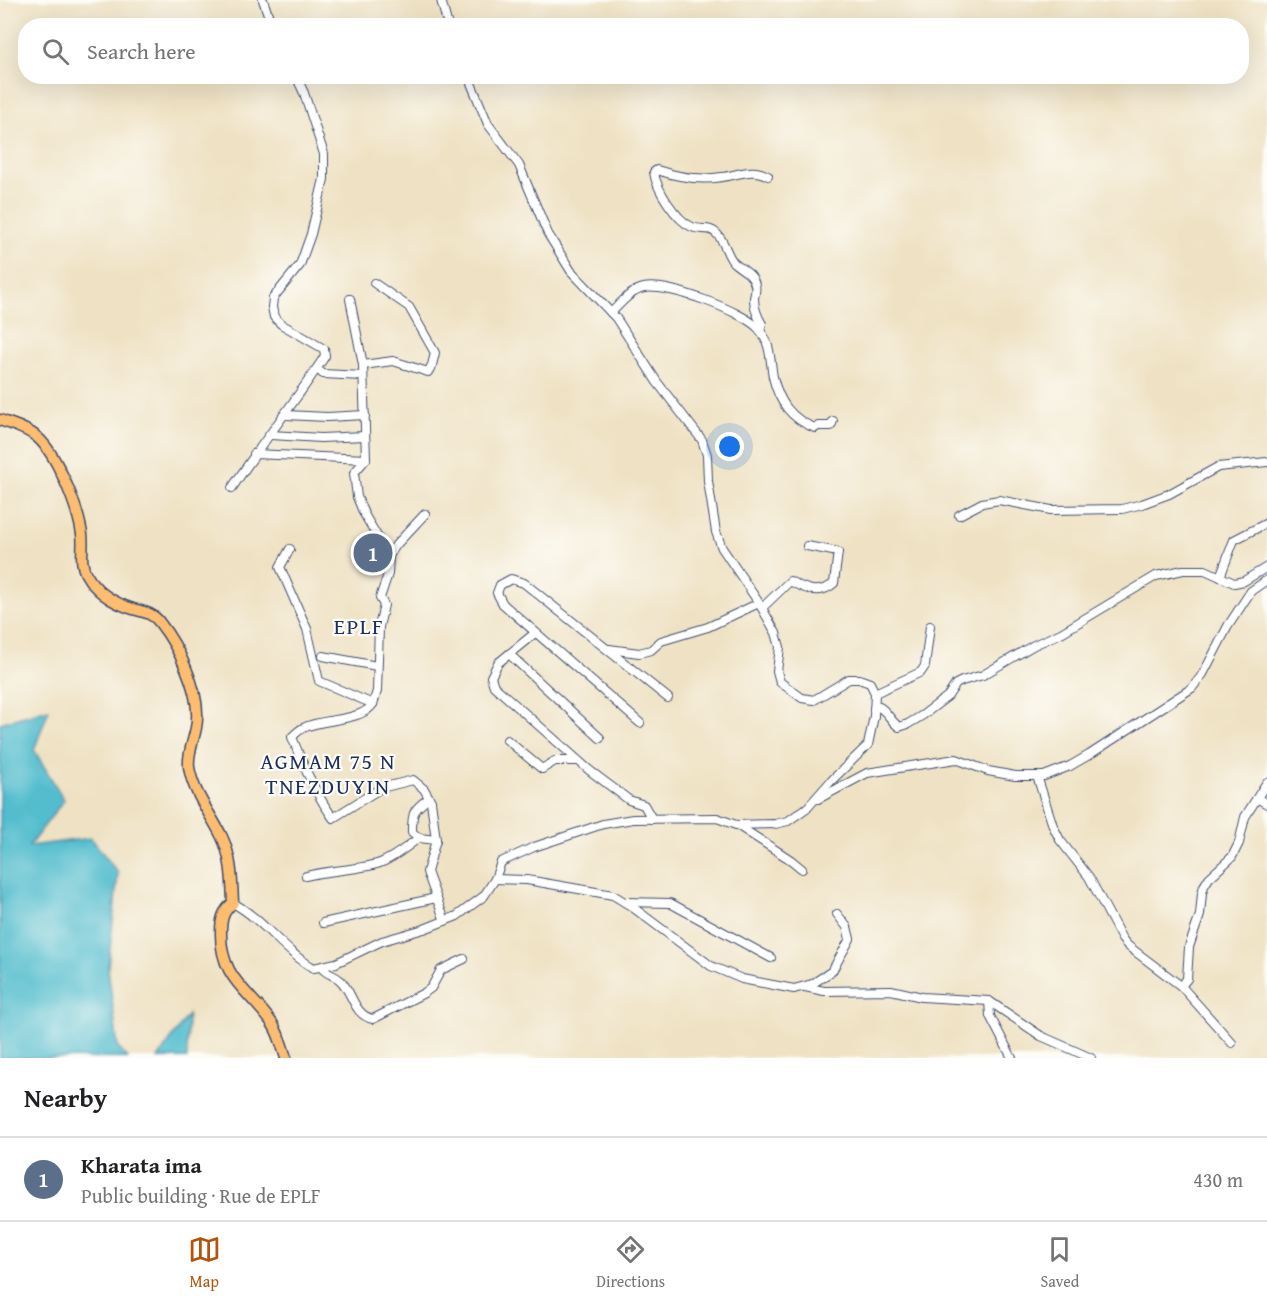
<!DOCTYPE html>
<meta charset="utf-8">
<style>
:root{--surface:#fff;--page:#f6f6f6;--text:#202124;--muted:#757577;--line:#e0e0e0;--accent:#b45309}
body{margin:0;font-family:"Gentium Book Plus",serif;background:var(--page);color:var(--text)}
.you{position:absolute;left:730px;top:447px;width:21px;height:21px;margin:-15px;border:4px solid #fff;border-radius:50%;background:#1a73e8;box-shadow:0 0 0 9px #1a73e833}
.badge{display:grid;place-items:center;width:39px;height:39px;border-radius:50%;background:var(--accent);color:#fff;font-size:20px;font-weight:700}
.pin{position:absolute;translate:-50% -50%;border:3px solid #fff;box-shadow:0 2px 6px #0006}
.list{margin:0;padding:0;list-style:none}
h2{display:flex;justify-content:space-between;align-items:center;height:78px;margin:0;padding:0 24px;font-size:26px}
h2 small{font-size:20px;font-weight:400;color:var(--muted)}
.list li{display:grid;grid-template-columns:39px 1fr auto;gap:18px;align-items:center;box-sizing:border-box;height:84px;padding:0 24px;border-top:2px solid var(--line)}
.list b{display:block;font-size:22px;white-space:nowrap}
.list p{margin:0;font-size:20px;white-space:nowrap;color:var(--muted)}
.list em{font-size:20px;font-style:normal;color:var(--muted)}
.icon{flex:none;width:33px;height:33px;fill:none;stroke:currentColor;stroke-width:2;stroke-linecap:round;stroke-linejoin:round}
.map{position:relative;flex:none;width:1267px;height:1058px;overflow:hidden}
.search{position:absolute;background:var(--surface);box-shadow:0 6px 24px #0002;left:18px;right:18px;top:18px;height:66px;display:flex;align-items:center;gap:15px;box-sizing:border-box;padding:0 21px;border-radius:24px;color:var(--muted);font-size:22px}
.sheet{height:162px;background:var(--surface)}
nav{display:flex;justify-content:space-around;align-items:center;box-sizing:border-box;height:84px;border-top:2px solid var(--line);background:var(--surface);font-size:16px;color:var(--muted)}
nav a{display:grid;justify-items:center;gap:3px}
nav .on{color:var(--accent)}
.map>svg:first-child{display:block}
.water{fill:#53bdce;stroke:#377696;stroke-width:1.5}
.lines{fill:none;stroke-linecap:round;stroke-linejoin:round}
.minor-casing{stroke:#3b4a6d;stroke-width:10}
.major-casing{stroke:#3b4a6d;stroke-width:13}
.minor{stroke:#fff;stroke-width:8}
.major{stroke:#fcbd6f;stroke-width:10}
.labels{text-anchor:middle;dominant-baseline:central;stroke-width:4.5;stroke-linejoin:round;paint-order:stroke}
.neighbourhood-label{font-size:22px;letter-spacing:1.5px;fill:#1b2f5e;stroke:#fdfcf7}
</style>
<div class="map">
<svg width="1267" height="1058" viewBox="0 0 1267 1058">
<rect width="100%" height="100%" fill="#fdfcf7"/>
<filter id="ink" filterUnits="userSpaceOnUse"><feTurbulence type="fractalNoise" baseFrequency=".0167" numOctaves="2"/><feDisplacementMap in="SourceGraphic" scale="12" xChannelSelector="R" yChannelSelector="G"/><feConvolveMatrix kernelMatrix="1 2 1 2 8 2 1 2 1" color-interpolation-filters="sRGB"/></filter>
<filter id="wash" filterUnits="userSpaceOnUse"><feTurbulence type="fractalNoise" baseFrequency=".008" numOctaves="4" result="noise"/><feDisplacementMap in="SourceGraphic" scale="24" xChannelSelector="R" yChannelSelector="G"/><feGaussianBlur stdDeviation="1.35" result="paint"/><feColorMatrix in="noise" values="0 0 0 0 0 0 0 0 0 0 0 0 0 0 0 0 0 1.4 0 .05"/><feComposite in="paint" operator="in"/></filter>
<g filter="url(#wash)">
<rect width="100%" height="100%" fill="#efe2c4"/>
<g class="water">
<polygon points="49,709 34,750 64,800 29,846 91,838 118,873 108,968 118,1048 128,1058 0,1058 0,723"/>
<polygon points="188,1015 187,1058 158,1058"/>
</g>
</g>
<g filter="url(#ink)">
<g class="lines">
<g class="minor-casing">
<g id="minor">
<polyline points="263,0 272,26"/>
<polyline points="441,0 448,26"/>
<path d="M611,313C621,303 630,291 644,288C667,283 743,311 759,329C771,343 770,360 773,377C779,402 791,419 815,428L818,426H831L833,421"/>
<path d="M760,330L762,324C757,316 754,309 754,298C755,294 756,288 755,285C753,273 740,269 733,262C726,253 725,242 717,234C710,226 701,231 692,227C676,220 656,189 654,172L657,170C678,177 700,181 722,177C739,175 752,167 768,176"/>
<polyline points="363,365 393,361 428,372 432,365 435,353 409,307 374,283"/>
<polyline points="317,369 323,374 363,376"/>
<polyline points="286,415 327,417 365,415"/>
<polyline points="271,435 321,438 365,436"/>
<polyline points="254,454 366,459 363,365 350,299"/>
<polyline points="366,459 354,473 357,497 364,514 389,556"/>
<path d="M232,488C262,443 295,402 325,356L324,349L281,324L274,317L272,307L273,298L300,265L311,234L324,179V154L304,93L296,76"/>
<polyline points="959,515 982,503 999,500 1051,510 1122,509 1142,504 1169,494 1218,467 1267,462"/>
<path d="M290,549L280,567L307,629L319,681L373,704C361,722 323,718 303,728C299,730 295,734 292,737C303,766 315,793 333,818L381,788L413,780L424,789L431,801L436,840L427,872L445,921"/>
<polyline points="1220,577 1234,540 1267,523"/>
<path d="M762,608L790,581C804,589 820,596 834,583L838,552L807,546"/>
<polyline points="535,633 498,663 491,677 494,686 589,770 629,800 644,805 652,819"/>
<polyline points="609,649 639,653 651,650 661,641 708,627 759,603"/>
<polyline points="509,654 600,738"/>
<polyline points="323,656 377,666"/>
<polyline points="875,693 921,672 925,666 930,626"/>
<polyline points="373,704 377,691 379,627 384,605 380,598 388,574 389,556 396,545 425,514"/>
<path d="M874,709L875,705C887,709 889,720 899,727L908,724L923,715L948,696L956,684L962,681L983,675L1034,645L1061,633L1156,576L1183,570H1205L1234,583L1244,581L1267,567"/>
<polyline points="640,723 503,604 497,593 500,585 511,579 524,583 668,698"/>
<polyline points="507,740 542,769 555,761 578,761"/>
<polyline points="1037,776 1053,826 1060,840 1089,877 1122,939 1128,946 1181,986 1232,1043"/>
<polyline points="1257,798 1267,804"/>
<polyline points="818,799 867,773 956,759 988,771 1015,776 1044,776 1070,766 1089,755 1192,688 1203,674 1228,626 1251,591 1267,580"/>
<polyline points="737,825 791,860 802,869"/>
<path d="M419,838L412,832C412,812 413,810 429,798"/>
<path d="M306,876C329,870 359,870 380,863C394,858 406,847 419,838L436,840"/>
<polyline points="495,879 527,880 613,895 631,906 711,966 742,979 794,989 812,984 832,971 850,939 847,927 837,914"/>
<polyline points="625,902 670,903 771,958"/>
<path d="M233,903C264,920 283,951 314,968L336,963L382,941L424,929L457,916L484,896L495,879L501,862L534,847L603,824L633,819L717,818L736,825L775,824L788,821L808,807L830,782L868,745L874,716L875,693L870,683L859,679H849L814,700L802,698L780,682L777,671L780,647L776,633L759,603L722,548L716,532L708,481L707,455L702,440L657,382L616,318L571,271L548,234L519,165L488,124L468,76"/>
<polyline points="323,923 436,898"/>
<path d="M321,967C327,975 333,974 340,980C353,992 353,1015 373,1019L424,993L431,988L441,970L464,959"/>
<polyline points="1181,986 1187,979 1189,947 1200,915 1202,893 1204,886 1209,878 1232,857 1239,843 1245,817 1267,782"/>
<polyline points="805,987 824,991 891,990 922,997 989,1001 1041,1036 1091,1058"/>
<polyline points="989,1001 990,1016 1012,1058"/>
</g>
</g>
<g class="major-casing">
<path id="major" d="M0,420C13,425 26,428 37,437C57,454 78,508 82,534C84,548 79,562 86,574C96,592 114,603 133,609C144,612 153,613 160,623C178,646 199,689 197,719C197,735 187,750 189,767C193,793 211,814 222,837C232,858 232,881 233,903C223,911 221,919 221,932C220,979 249,990 272,1023C279,1033 282,1046 286,1058"/>
</g>
<use href="#minor" class="minor"/>
<use href="#major" class="major"/>
</g>
</g>
<g class="labels">
<g class="neighbourhood-label">
<text x="359" y="626">EPLF</text>
<text x="328" y="761">AGMAM 75 N<tspan x="328" dy="25">TNEZDUƔIN</tspan></text>
</g>
</g>
</svg>
<div class="you"></div>
<div class="pin badge" style="left:373px;top:553px;background:#5c6f8a">1</div>
<div class="search"><svg class="icon" aria-label="search" viewBox="0 0 24 24"><circle cx="10" cy="10" r="6"/><path d="M15 15l6 6"/></svg>Search here</div>
</div>
<section class="sheet">
<h2>Nearby<small></small></h2>
<ul class="list">
<li><span class="badge" style="background:#5c6f8a">1</span><div><b>Kharata ima</b><p>Public building · Rue de EPLF</p></div><em>430 m</em></li>
</ul>
</section>
<nav>
<a class="on"><svg class="icon" aria-label="map" viewBox="0 0 24 24"><path d="M3 6l6-2 6 2 6-2v14l-6 2-6-2-6 2zM9 4v14M15 6v14"/></svg>Map</a>
<a><svg class="icon" aria-label="directions" viewBox="0 0 24 24"><path d="M12 3l9 9-9 9-9-9zM9 14v-3h6M13 9l2 2-2 2"/></svg>Directions</a>
<a><svg class="icon" aria-label="saved" viewBox="0 0 24 24"><path d="M7 4h10v16l-5-4-5 4z"/></svg>Saved</a>
</nav>
